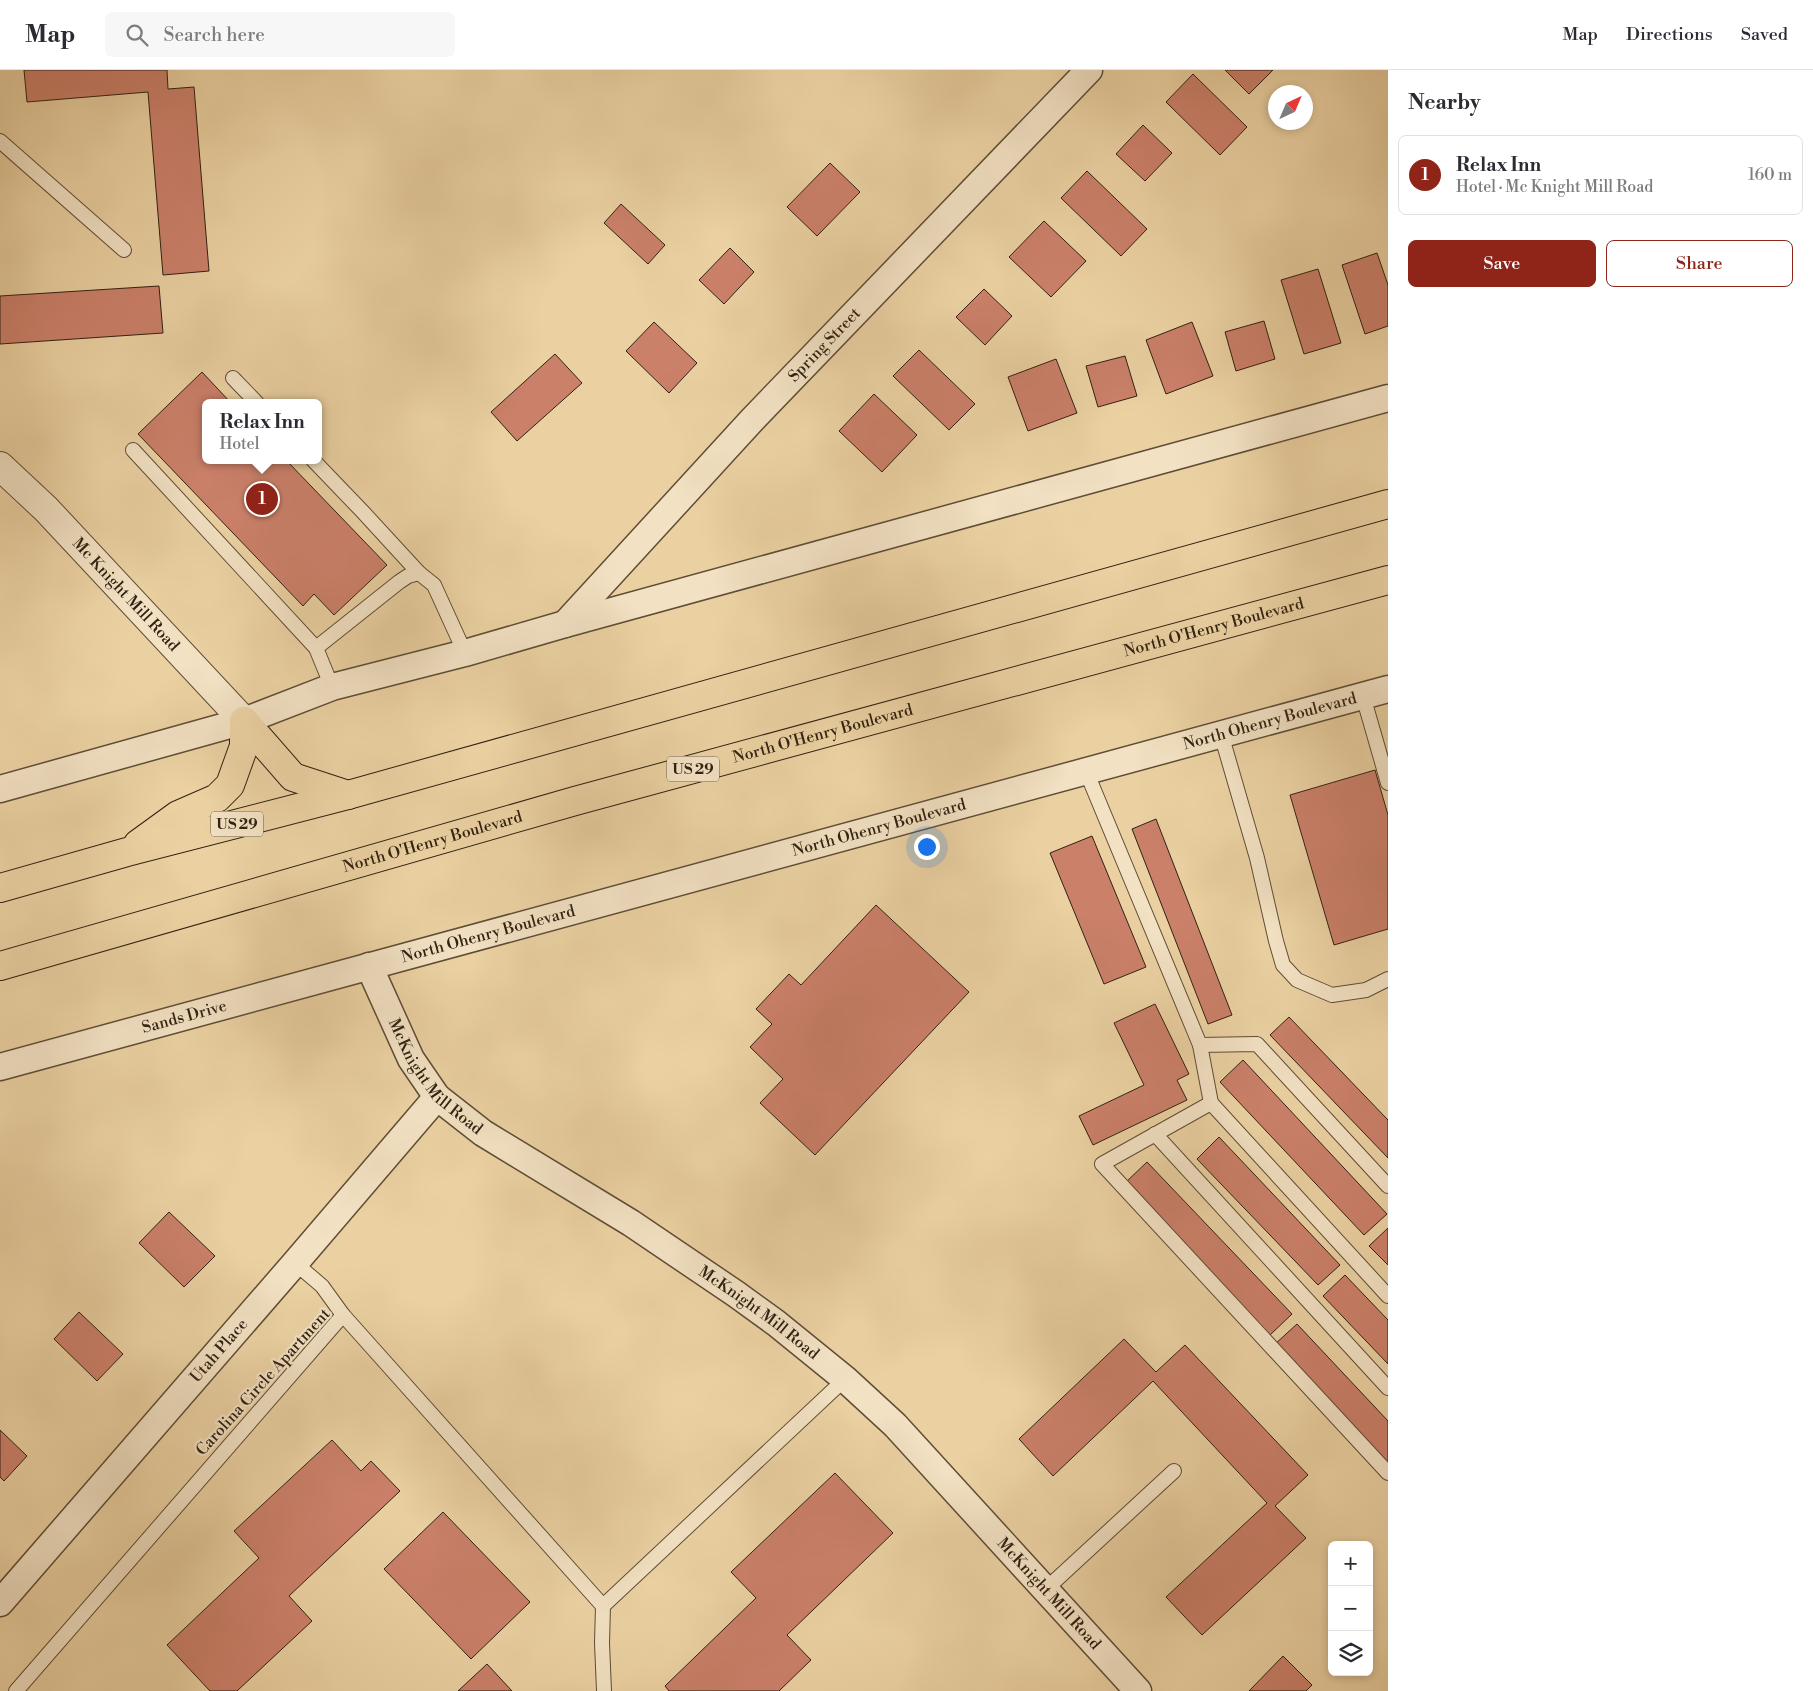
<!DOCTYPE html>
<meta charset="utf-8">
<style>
:root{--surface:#fff;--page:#f7f7f7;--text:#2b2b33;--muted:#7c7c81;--line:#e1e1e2;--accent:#8f2418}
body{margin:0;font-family:"Libre Bodoni",serif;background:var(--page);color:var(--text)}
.controls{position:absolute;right:15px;bottom:15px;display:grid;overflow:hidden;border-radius:8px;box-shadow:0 2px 8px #0003}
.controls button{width:45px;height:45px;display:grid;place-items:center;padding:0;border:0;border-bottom:1px solid var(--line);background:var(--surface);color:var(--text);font:25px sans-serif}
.compass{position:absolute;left:1268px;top:15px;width:45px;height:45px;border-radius:50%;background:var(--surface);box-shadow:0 2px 8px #0003;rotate:44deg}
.you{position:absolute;left:926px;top:776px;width:18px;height:18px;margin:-12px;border:4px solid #fff;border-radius:50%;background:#1a73e8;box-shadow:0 0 0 8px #1a73e833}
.badge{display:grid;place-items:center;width:32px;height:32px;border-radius:50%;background:var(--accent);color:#fff;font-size:16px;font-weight:700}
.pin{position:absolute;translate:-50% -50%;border:2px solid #fff;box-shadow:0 1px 5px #0006}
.popup{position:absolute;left:202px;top:329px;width:120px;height:65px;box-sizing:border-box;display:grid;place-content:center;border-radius:8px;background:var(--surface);filter:drop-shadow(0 1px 4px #0005);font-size:16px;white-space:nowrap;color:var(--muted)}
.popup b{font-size:19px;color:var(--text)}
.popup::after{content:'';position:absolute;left:50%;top:100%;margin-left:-10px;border:10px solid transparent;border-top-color:var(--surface)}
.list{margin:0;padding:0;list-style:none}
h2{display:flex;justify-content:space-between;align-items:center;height:65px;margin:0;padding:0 20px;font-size:21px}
h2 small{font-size:16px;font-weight:400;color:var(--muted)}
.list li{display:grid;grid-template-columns:32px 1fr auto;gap:15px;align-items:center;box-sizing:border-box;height:80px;margin:0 10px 10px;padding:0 10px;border:1px solid var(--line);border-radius:8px}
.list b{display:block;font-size:19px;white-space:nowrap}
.list p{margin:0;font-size:16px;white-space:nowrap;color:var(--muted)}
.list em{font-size:16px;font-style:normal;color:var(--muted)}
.actions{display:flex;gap:10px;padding:15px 20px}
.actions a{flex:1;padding:11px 0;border:1px solid var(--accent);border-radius:8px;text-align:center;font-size:18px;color:var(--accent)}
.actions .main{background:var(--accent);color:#fff}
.icon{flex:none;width:28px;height:28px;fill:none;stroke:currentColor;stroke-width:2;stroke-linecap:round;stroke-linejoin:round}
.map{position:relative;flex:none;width:1388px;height:1621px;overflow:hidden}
header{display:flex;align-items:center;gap:30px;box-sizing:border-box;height:70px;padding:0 25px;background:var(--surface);border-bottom:1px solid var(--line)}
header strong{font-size:24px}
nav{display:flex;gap:28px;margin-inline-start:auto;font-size:18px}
.search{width:350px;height:45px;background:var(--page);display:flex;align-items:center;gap:12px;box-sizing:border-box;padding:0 18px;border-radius:8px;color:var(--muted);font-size:19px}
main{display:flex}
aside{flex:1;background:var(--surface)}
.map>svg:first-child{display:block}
.building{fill:#cb806a;stroke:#302112}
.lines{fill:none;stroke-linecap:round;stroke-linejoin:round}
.service-casing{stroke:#5f4d36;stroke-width:16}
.minor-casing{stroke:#5f4d36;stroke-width:29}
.tertiary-casing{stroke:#5f4d36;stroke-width:30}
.motorway-casing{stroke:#302112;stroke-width:30}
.service{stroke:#f2e1c3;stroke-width:14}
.minor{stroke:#f2e1c3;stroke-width:26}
.tertiary{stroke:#f2e1c3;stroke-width:28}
.motorway{stroke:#ebd1a2;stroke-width:28}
.labels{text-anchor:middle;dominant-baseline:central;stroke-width:4.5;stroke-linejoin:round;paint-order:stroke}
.shield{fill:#f2e1c3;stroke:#6a5b47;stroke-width:1}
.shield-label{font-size:15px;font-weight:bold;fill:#302112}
.street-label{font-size:16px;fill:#302112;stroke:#f2e1c3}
</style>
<header>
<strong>Map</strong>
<div class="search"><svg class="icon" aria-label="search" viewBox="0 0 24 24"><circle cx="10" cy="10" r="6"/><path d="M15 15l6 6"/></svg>Search here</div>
<nav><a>Map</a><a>Directions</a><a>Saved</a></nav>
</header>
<main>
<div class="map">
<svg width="1388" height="1621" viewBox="0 0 1388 1621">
<rect width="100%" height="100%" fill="#ebd1a2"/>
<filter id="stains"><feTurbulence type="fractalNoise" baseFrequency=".004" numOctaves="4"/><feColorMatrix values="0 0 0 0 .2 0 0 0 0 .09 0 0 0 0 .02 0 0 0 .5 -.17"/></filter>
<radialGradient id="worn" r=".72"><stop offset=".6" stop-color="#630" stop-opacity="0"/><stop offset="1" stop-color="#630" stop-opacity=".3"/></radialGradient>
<g class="building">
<polygon points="24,0 167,0 168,19 194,17 209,201 163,205 148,22 27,32"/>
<polygon points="1225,0 1273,0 1249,24"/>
<polygon points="1193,4 1247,57 1220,85 1166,32"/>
<polygon points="1143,55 1172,83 1145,111 1116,84"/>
<polygon points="830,93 860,122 817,166 787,137"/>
<polygon points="1087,101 1147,159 1121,186 1061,128"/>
<polygon points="621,134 665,175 648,194 604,153"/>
<polygon points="1044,151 1086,191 1051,227 1009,187"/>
<polygon points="730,178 754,202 724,234 699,210"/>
<polygon points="1377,183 1388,215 1388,256 1365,264 1342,195"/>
<polygon points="1318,199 1341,273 1304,284 1281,210"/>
<polygon points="159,216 163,263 0,274 0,226"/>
<polygon points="984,219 1012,246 985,275 956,247"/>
<polygon points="1264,251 1275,289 1236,301 1225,262"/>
<polygon points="654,252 697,293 669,323 626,281"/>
<polygon points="1192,252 1213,306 1166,324 1146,270"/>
<polygon points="919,280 975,334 949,360 893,306"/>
<polygon points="555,284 582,313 517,371 491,342"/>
<polygon points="1125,286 1137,326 1098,337 1086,296"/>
<polygon points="1056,289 1077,343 1028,361 1008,307"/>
<polygon points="202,302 231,333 206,333 206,390 286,390 387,495 334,545 314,524 303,536 138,364"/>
<polygon points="874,324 917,365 882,402 839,361"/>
<polygon points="1375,700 1388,745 1388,859 1334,875 1290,725"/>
<polygon points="1156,749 1232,945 1208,954 1132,759"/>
<polygon points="1092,766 1146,897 1104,914 1050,783"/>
<polygon points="876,835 969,922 815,1085 760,1033 783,1009 750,977 772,954 756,939 789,904 801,915"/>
<polygon points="1155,934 1189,1004 1177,1010 1187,1030 1093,1075 1079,1046 1144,1015 1114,953"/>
<polygon points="1289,947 1388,1050 1388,1088 1270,965"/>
<polygon points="1243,990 1387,1144 1364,1165 1220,1012"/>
<polygon points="1219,1067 1340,1195 1318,1215 1197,1089"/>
<polygon points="1147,1092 1292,1244 1269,1266 1125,1113"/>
<polygon points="169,1142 215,1186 184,1217 139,1173"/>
<polygon points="1388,1158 1388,1195 1369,1176"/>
<polygon points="1345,1205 1388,1250 1388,1294 1323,1226"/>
<polygon points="79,1242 123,1284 97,1311 54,1269"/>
<polygon points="1297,1254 1388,1351 1388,1397 1274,1275"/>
<polygon points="1124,1269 1156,1302 1185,1275 1308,1405 1275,1436 1306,1468 1202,1565 1166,1527 1267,1433 1153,1311 1053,1406 1019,1369"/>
<polygon points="0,1360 27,1386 4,1411 0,1407"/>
<polygon points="332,1370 361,1401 371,1391 400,1421 289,1526 312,1551 237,1621 210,1621 167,1575 259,1488 234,1461"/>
<polygon points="835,1403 893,1463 787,1565 811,1590 779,1621 669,1621 665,1616 756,1528 731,1502"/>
<polygon points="443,1442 530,1532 471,1589 384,1499"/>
<polygon points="1283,1586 1312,1615 1306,1621 1249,1621"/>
<polygon points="487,1594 512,1621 458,1621"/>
</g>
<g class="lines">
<g class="service-casing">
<g id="service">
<polyline points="0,71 124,180"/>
<polyline points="233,308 257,333"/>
<polyline points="133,380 316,578 332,617"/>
<polyline points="313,390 362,441 419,503"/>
<polyline points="316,578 399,512 408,506 419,503 434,515 465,583"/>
<polyline points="1363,626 1388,713"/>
<polyline points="1221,664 1257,788 1276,871 1283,895 1297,910 1332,925 1366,920 1388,909"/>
<polyline points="1086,701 1200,975 1211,1033 1388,1226"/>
<polyline points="1200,975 1257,974 1388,1116"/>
<polyline points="1211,1033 1102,1094 1388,1403"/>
<polyline points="1155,1064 1388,1318"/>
<polyline points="295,1193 322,1216 343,1245"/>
<polyline points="1045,1520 1174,1401"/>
<polyline points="603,1536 845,1309"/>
<polyline points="16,1621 343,1245 603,1536 602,1573 604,1621"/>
</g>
</g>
<g class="minor-casing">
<g id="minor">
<path id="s1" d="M565,554L752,350L1089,0"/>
<polyline points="0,719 244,651 332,617 465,583 565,554 1388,328"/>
<path id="s2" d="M369,896L411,989L437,1027L483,1063L631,1153L736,1224L776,1253L845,1309L895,1355L1138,1621"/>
<path id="s3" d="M0,997L1388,619"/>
<path id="s4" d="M0,1533L295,1193L437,1027"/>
</g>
</g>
<g class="tertiary-casing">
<g id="tertiary">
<path id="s5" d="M0,396L46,439L244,651"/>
</g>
</g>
<g class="motorway-casing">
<g id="motorway">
<polyline points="244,651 293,707 348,725"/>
<polyline points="138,774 178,745 217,728 230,715 244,676 244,651"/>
<polyline points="0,818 127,782 348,725 1388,434"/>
<path id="s6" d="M0,896L575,731L1388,510"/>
</g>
</g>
<use href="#service" class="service"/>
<use href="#minor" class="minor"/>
<use href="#tertiary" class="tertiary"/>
<use href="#motorway" class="motorway"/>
</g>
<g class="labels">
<g class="shield">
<rect x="667" y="686.5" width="52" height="25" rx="4"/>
<rect x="211" y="741.5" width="52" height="25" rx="4"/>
</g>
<g class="shield-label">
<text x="693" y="699">US 29</text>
<text x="237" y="754">US 29</text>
</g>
<g class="street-label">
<text stroke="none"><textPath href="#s1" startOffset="381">Spring Street</textPath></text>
<text stroke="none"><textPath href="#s5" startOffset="180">Mc Knight Mill Road</textPath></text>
<text stroke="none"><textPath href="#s6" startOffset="1260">North O'Henry Boulevard</textPath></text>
<text stroke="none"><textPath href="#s3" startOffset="1316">North Ohenry Boulevard</textPath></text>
<text stroke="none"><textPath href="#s6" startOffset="855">North O'Henry Boulevard</textPath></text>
<text stroke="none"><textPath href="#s3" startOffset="911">North Ohenry Boulevard</textPath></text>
<text stroke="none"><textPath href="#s6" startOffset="450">North O'Henry Boulevard</textPath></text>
<text stroke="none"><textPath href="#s3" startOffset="506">North Ohenry Boulevard</textPath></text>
<text stroke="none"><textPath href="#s3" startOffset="191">Sands Drive</textPath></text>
<text stroke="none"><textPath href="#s2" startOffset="131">McKnight Mill Road</textPath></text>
<text stroke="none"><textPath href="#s2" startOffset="536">McKnight Mill Road</textPath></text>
<text stroke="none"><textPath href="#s4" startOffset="334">Utah Place</textPath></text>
<text transform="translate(263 1312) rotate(-48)">Carolina Circle Apartment</text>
<text stroke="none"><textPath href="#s2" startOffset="941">McKnight Mill Road</textPath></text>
</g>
</g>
<rect width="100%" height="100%" filter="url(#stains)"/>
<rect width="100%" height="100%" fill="url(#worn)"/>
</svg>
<div class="controls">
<button>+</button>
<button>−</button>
<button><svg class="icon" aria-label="layers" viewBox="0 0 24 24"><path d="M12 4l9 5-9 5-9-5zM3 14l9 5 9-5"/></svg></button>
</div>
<svg class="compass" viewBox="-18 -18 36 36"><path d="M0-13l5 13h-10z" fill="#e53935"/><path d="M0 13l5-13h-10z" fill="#7c7c81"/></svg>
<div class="you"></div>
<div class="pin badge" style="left:262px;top:429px">1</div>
<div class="popup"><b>Relax Inn</b>Hotel</div>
</div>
<aside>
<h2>Nearby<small></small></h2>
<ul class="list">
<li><span class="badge">1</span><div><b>Relax Inn</b><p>Hotel · Mc Knight Mill Road</p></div><em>160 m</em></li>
</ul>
<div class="actions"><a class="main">Save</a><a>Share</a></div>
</aside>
</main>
